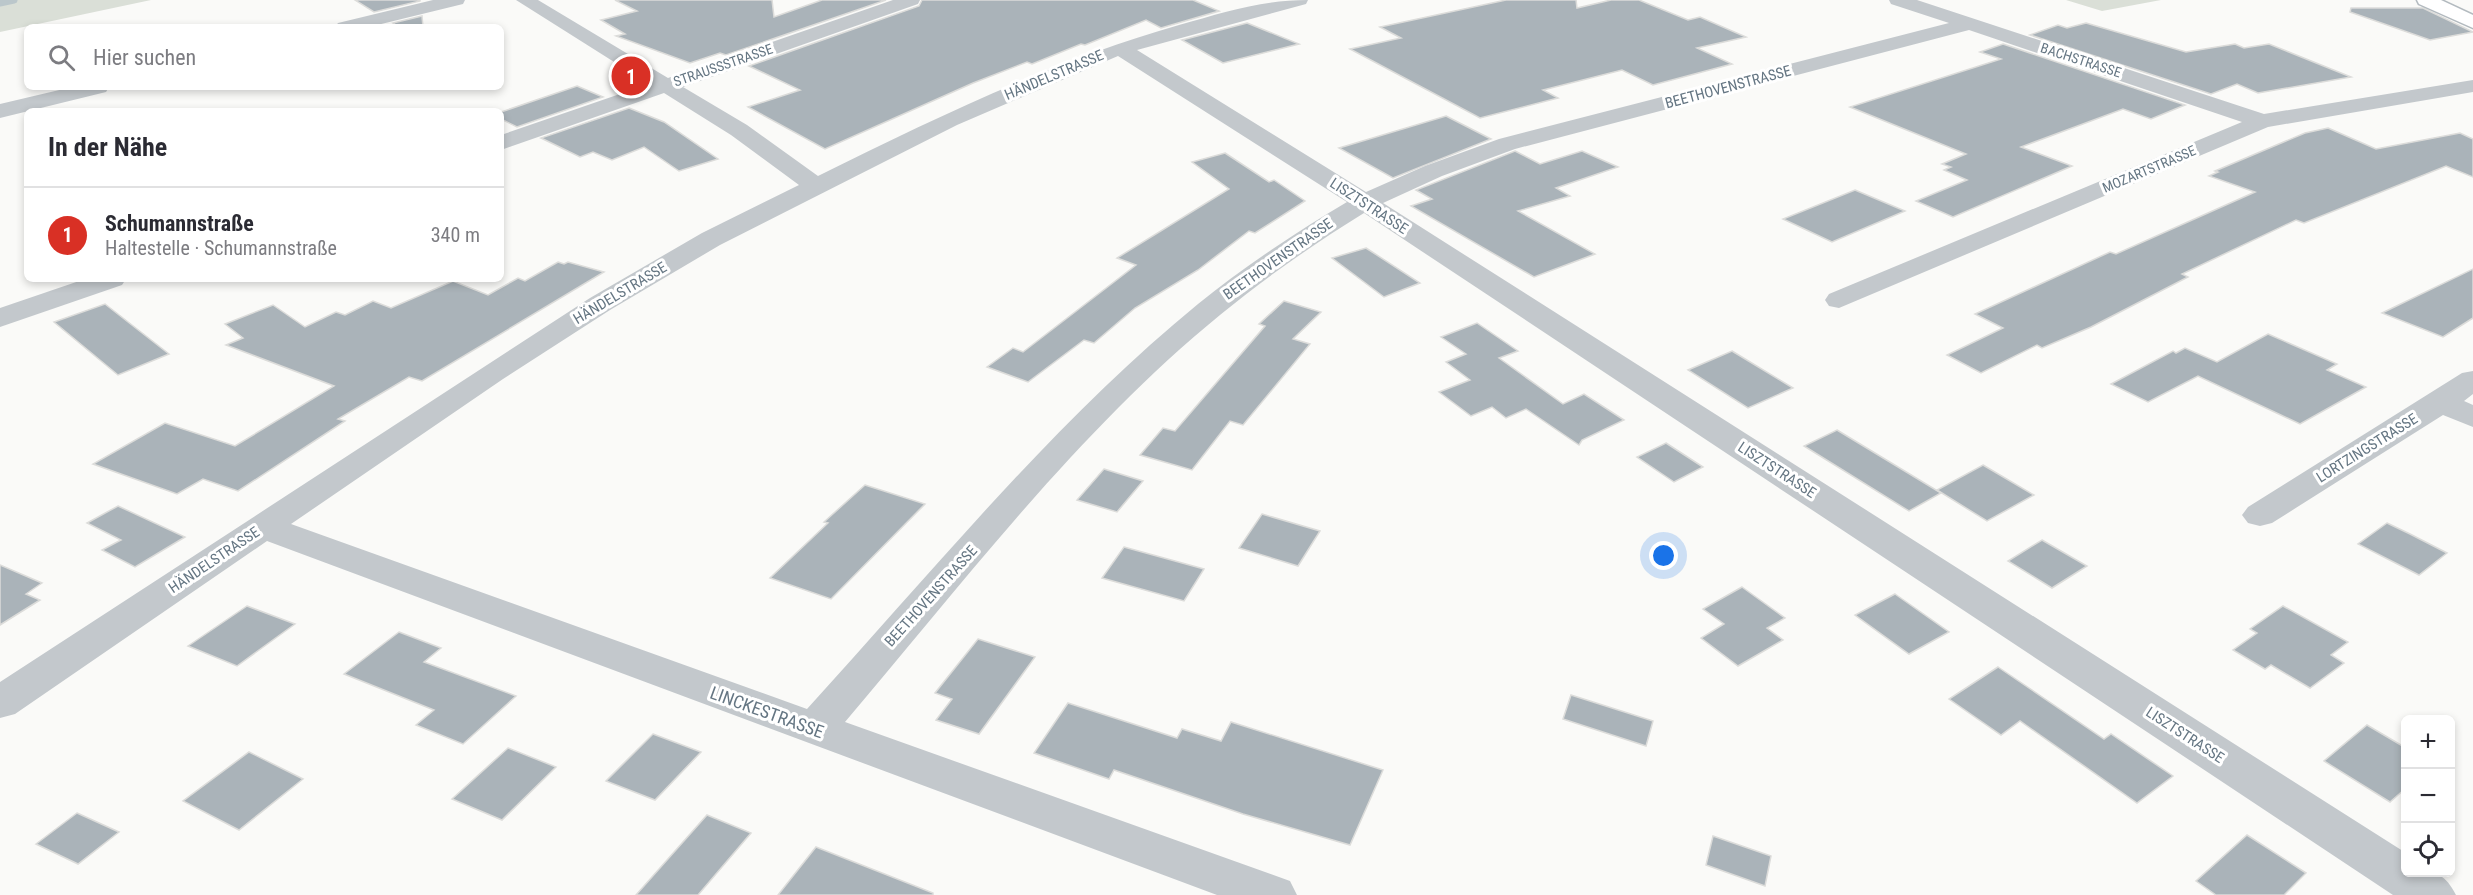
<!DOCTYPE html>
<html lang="de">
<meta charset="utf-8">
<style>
:root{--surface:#fff;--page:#f7f7f7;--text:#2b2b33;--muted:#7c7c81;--line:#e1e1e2;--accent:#d93025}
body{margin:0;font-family:"Roboto Condensed",sans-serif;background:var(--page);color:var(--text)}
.controls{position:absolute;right:18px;bottom:18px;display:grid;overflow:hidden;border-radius:9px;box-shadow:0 3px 9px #0003}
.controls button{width:54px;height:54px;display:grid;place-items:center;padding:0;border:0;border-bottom:2px solid var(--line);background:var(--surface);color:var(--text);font:30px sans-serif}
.you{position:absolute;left:1664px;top:556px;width:21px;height:21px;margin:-15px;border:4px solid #fff;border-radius:50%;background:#1a73e8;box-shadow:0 0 0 9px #1a73e833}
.badge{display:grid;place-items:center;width:39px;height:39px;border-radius:50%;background:var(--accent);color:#fff;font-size:20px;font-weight:700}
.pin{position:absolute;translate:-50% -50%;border:3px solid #fff;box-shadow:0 2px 6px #0006}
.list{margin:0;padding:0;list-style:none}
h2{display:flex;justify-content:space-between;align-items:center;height:78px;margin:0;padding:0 24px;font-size:26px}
h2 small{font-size:20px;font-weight:400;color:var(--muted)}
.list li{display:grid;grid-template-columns:39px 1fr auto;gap:18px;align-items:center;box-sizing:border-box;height:96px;padding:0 24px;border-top:2px solid var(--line)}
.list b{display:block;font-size:22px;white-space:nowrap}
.list p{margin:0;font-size:20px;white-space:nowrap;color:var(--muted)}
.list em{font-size:20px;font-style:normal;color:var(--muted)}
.icon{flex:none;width:33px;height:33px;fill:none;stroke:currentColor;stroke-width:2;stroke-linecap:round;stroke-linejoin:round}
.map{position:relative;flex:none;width:2473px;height:895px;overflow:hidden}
.search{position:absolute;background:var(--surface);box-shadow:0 3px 9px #0003;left:24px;top:24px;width:480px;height:66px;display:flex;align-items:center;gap:15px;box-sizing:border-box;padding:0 21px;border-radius:9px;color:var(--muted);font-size:22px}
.panel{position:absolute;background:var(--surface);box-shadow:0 3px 9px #0003;left:24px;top:108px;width:480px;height:174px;border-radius:9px}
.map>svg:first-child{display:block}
.green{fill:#dadfd7}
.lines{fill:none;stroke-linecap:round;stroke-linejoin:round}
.stream{stroke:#bbc7cb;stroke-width:7}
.building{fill:#aab3b9;stroke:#dcdcda;stroke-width:1.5}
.secondary-casing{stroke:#b3babf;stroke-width:3}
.minor{fill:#c3c8cc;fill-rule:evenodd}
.secondary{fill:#fff;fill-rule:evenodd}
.labels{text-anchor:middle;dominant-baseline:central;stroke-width:6;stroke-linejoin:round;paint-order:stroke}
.far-street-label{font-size:14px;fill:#657683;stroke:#fff}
.street-label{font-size:15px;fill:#657683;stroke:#fff}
.near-street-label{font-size:18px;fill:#657683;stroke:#fff}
</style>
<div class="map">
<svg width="2473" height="895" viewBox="0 0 2473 895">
<rect width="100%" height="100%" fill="#fafaf8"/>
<g class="green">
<polygon points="0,0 151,0 0,32"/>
<polygon points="2066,0 2161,0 2102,11"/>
</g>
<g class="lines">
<polyline class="stream" points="0,3 14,0"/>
</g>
<g class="building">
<polygon points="355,0 420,0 420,1 374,12"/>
<polygon points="615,0 772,0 774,17 822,0 886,0 726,55 720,53 690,63 616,36 625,34 601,20 637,11"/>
<polygon points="922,0 1193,0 1219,11 1161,28 1146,20 1085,45 1081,44 1032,64 1027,62 973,83 825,149 748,107 800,90 749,66 919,6"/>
<polygon points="1506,0 1576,0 1577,8 1611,0 1639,0 1688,20 1700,17 1746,37 1697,48 1732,64 1653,85 1622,70 1543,90 1558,98 1480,118 1350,49 1401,38 1380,27"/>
<polygon points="2351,8 2423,8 2473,32 2430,40 2350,12"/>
<polygon points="422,16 423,27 399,27 393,23"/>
<polygon points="1247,23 1299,44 1223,63 1182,40"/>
<polygon points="2086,23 2186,52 2235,44 2244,48 2269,44 2351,77 2258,93 2237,84 2211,94 2030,35 2058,25 2067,28"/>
<polygon points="2003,44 2185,105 2151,119 2123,109 2021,147 2072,166 1953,217 1916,201 1967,180 1944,170 1951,167 1942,164 1966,154 1850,107 2001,59 1980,52"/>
<polygon points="577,86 603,97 517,127 501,119 501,112"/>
<polygon points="629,108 664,122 718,159 679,171 644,147 612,160 593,152 580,157 541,138"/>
<polygon points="1446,116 1491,139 1393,178 1339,148"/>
<polygon points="2328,128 2376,149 2460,133 2473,139 2473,177 2446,166 2304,223 2296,220 2182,274 2188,277 2091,327 2042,348 2037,345 1981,373 1947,355 2003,328 1975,314 2110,252 2116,254 2255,192 2209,176 2218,172 2215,171 2305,133"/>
<polygon points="1515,151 1540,164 1582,151 1618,167 1556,188 1570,196 1518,211 1595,254 1534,277 1411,206 1432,199 1416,190"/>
<polygon points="1225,153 1269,182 1274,180 1305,201 1255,233 1249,231 1198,270 1135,308 1094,343 1084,340 1028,382 987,367 1013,348 1023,352 1136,265 1117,258 1229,189 1192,162"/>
<polygon points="1855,190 1905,211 1832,242 1783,219"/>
<polygon points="1366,248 1420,283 1384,297 1332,258"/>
<polygon points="558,262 564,264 568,262 604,272 422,381 409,377 338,419 345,421 238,491 203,479 177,494 93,464 165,423 235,446 334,386 226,345 243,338 225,324 273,305 305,327 336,312 345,315 373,301 391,308 453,281 488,295 518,278 525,281"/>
<polygon points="2473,269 2473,318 2443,337 2382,313"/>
<polygon points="1284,301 1321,312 1293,339 1310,344 1243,425 1230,421 1192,470 1140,455 1163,428 1175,431 1265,326 1259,324"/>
<polygon points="105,304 169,354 118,375 54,322"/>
<polygon points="1477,323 1518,351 1499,358 1563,404 1584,394 1624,420 1582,440 1579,445 1526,409 1506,418 1492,407 1471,416 1439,392 1470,380 1446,362 1466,354 1441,337"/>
<polygon points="2268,334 2337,364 2327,370 2366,387 2300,424 2198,376 2148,402 2111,384 2173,351 2176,353 2185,348 2217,362"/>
<polygon points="1732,351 1793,388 1748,408 1688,370"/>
<polygon points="1837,430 1941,493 1909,511 1804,446"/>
<polygon points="1666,443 1703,467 1674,482 1637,457"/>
<polygon points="1983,465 2034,495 1987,521 1937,490"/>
<polygon points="1104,469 1143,481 1117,512 1077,500"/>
<polygon points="865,485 925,504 831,599 770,578 828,523 824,522"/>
<polygon points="118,506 185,537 135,567 102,550 121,540 87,523"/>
<polygon points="1262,514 1320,531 1298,566 1239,548"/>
<polygon points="2387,523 2410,534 2447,553 2419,575 2358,544"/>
<polygon points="2042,540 2087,566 2052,588 2008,561"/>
<polygon points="1124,547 1204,569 1184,601 1102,578"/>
<polygon points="0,565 42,583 26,594 40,600 0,625"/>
<polygon points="1742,587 1785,618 1767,628 1783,640 1738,666 1701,638 1724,624 1703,609"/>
<polygon points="1895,594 1949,632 1909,654 1855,615"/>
<polygon points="247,606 295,624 237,666 188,646"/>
<polygon points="2283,606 2348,642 2331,655 2344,663 2310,688 2271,665 2265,669 2233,650 2257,633 2250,629"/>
<polygon points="399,632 441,648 424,662 516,696 463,744 416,725 434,710 344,674"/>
<polygon points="978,639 1035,657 979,734 936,720 952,699 935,693"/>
<polygon points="1998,667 2104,739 2111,734 2173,776 2137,803 2020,721 2001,735 1949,699"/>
<polygon points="1571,695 1653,721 1646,746 1563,719"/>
<polygon points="1068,703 1177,738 1182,729 1221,741 1231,722 1383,770 1350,845 1243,814 1114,770 1109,779 1034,753"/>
<polygon points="2367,725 2406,748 2406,788 2390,802 2324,761"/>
<polygon points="653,734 701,752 655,800 606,781"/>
<polygon points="508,748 556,767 502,820 452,799"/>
<polygon points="249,752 303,779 239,830 183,801"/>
<polygon points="77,813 119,832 78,864 36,844"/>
<polygon points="707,815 751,833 698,895 636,895"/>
<polygon points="2247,835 2306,873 2284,895 2216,895 2196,881"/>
<polygon points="1713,836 1771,856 1765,886 1706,865"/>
<polygon points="816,847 933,893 933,895 778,895"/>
</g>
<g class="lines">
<g class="secondary-casing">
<polygon id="secondary" points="2417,0 2441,0 2473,15 2473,28 2419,4"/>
</g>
<g class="minor">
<polygon points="433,0 465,0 463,4 369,27 335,27 338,23"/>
<path d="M516,0H538L668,78L893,0H920L918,4L683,87L747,125L818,176C936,118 1053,61 1179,25C1225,12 1261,0 1308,0L1306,4L1137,50L1366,192L1425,166L1499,139L1949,23L1891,4L1889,0H1917L2264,114L2473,80V92L2268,127L1839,308L1829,306L1825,300L1829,294L2242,122L1969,30L1515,149L1442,176L1383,203L2406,853V872C2432,872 2443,869 2456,895H2393L1364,213C1314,244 1266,277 1220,315C1079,430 962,584 845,722L1290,881L1297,895H1217L267,541L15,714L0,718V682L590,298L702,233L799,185L731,135L664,93L501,150V135L649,84ZM1118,56L1347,202C1295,233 1245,266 1198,304C1053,423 933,571 807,709L291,524L503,379L610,310L720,245L957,125Z"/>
<polygon points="72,87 109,87 106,92 0,118 0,104"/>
<polygon points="85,279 126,279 122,285 0,327 0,308"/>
<polygon points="2473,371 2473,394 2464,401 2473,405 2473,427 2443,415 2272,523 2260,526 2248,523 2242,515 2248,507 2462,373"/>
</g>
<use href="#secondary" class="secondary"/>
</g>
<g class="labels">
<g class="far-street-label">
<text transform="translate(2081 60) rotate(18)">BACHSTRASSE</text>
<text transform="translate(723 65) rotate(-19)">STRAUSSSTRASSE</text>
<text transform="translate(2149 169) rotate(-23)">MOZARTSTRASSE</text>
</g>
<g class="street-label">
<text transform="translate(1054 75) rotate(-23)">HÄNDELSTRASSE</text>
<text transform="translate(1728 87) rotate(-15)">BEETHOVENSTRASSE</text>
<text transform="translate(1369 206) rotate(33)">LISZTSTRASSE</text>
<text transform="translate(1278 259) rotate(-35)">BEETHOVENSTRASSE</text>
<text transform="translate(620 293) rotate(-31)">HÄNDELSTRASSE</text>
<text transform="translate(2367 448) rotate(-32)">LORTZINGSTRASSE</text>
<text transform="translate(1777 470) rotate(33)">LISZTSTRASSE</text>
<text transform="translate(214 560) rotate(-34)">HÄNDELSTRASSE</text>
<text transform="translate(931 596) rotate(-48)">BEETHOVENSTRASSE</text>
<text transform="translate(2185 735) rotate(33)">LISZTSTRASSE</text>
</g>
<g class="near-street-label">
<text transform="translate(767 712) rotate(20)">LINCKESTRASSE</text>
</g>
</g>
</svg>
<div class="controls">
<button>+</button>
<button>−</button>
<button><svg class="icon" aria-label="locate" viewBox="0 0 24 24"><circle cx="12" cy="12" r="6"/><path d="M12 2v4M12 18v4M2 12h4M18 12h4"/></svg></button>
</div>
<div class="you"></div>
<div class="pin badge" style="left:631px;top:76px">1</div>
<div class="search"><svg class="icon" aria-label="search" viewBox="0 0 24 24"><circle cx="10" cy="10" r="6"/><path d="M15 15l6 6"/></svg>Hier suchen</div>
<section class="panel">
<h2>In der Nähe<small></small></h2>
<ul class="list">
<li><span class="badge">1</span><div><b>Schumannstraße</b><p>Haltestelle · Schumannstraße</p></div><em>340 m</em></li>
</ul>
</section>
</div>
